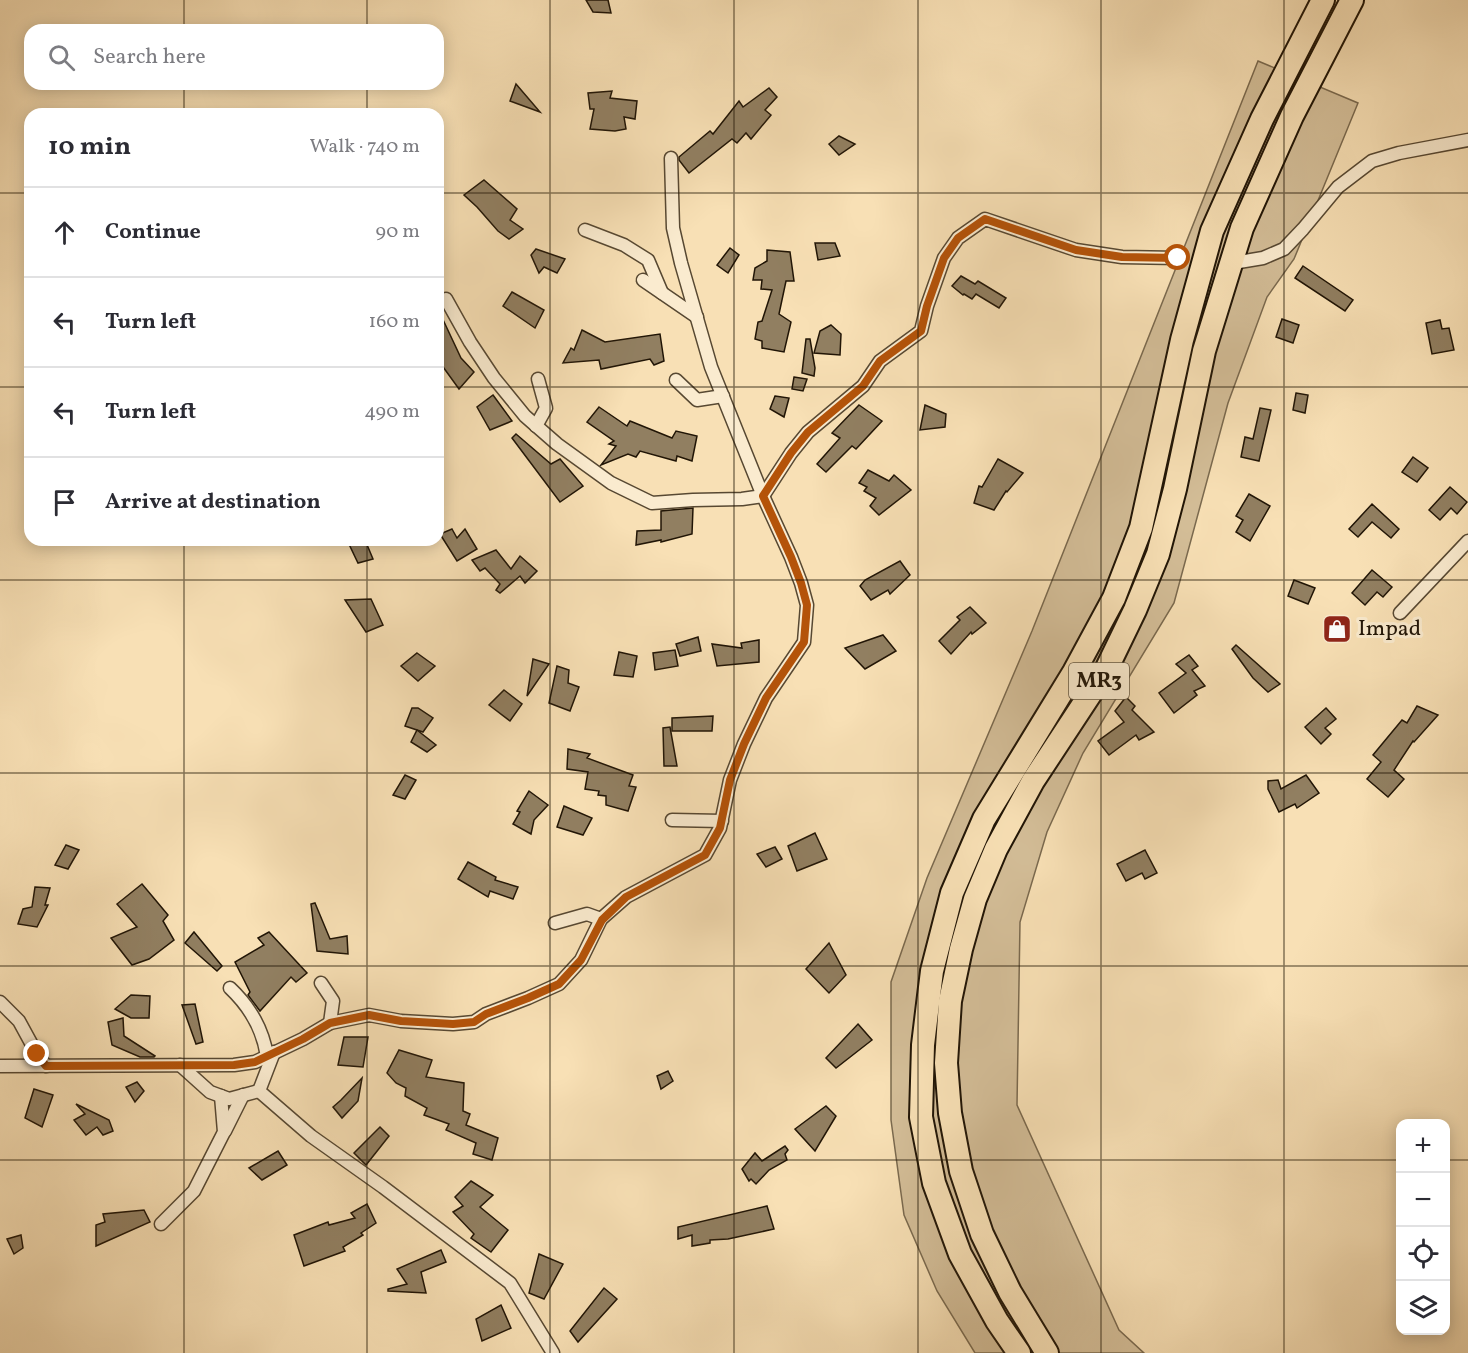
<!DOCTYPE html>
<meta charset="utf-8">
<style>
:root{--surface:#fff;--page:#f2f2f3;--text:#2b2b33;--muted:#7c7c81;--line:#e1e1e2}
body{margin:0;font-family:Vollkorn,serif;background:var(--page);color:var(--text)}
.controls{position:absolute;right:18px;bottom:18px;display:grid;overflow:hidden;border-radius:12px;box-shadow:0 3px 15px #0003}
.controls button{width:54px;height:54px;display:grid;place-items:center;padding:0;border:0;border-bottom:2px solid var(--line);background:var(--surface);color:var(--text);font:30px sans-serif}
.stop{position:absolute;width:18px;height:18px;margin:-14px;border:4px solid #b45309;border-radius:50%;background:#fff}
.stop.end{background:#b45309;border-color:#fff;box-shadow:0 2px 6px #0008}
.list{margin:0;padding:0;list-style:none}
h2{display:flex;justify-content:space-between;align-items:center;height:78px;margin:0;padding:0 24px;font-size:26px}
h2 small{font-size:20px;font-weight:400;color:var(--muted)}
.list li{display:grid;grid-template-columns:39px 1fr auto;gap:18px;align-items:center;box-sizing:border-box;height:90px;padding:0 24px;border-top:2px solid var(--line)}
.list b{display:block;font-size:22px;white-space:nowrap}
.list em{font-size:20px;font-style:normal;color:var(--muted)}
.icon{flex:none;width:33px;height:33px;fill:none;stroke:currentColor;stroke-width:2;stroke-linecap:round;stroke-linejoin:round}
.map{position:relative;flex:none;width:1468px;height:1353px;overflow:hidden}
.search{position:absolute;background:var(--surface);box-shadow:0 3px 15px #0003;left:24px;top:24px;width:420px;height:66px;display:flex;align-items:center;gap:15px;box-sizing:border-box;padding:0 21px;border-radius:18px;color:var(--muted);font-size:22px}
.panel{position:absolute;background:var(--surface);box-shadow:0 3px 15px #0003;left:24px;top:108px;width:420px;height:438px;border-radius:18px}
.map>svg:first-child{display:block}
.green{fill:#d3bd97;stroke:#7a694e;stroke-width:1.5}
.building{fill:#917f61;stroke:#211506;stroke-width:1.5}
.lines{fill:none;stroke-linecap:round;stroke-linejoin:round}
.minor-tunnel{stroke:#cdb792;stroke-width:12;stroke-dasharray:12 6;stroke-linecap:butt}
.minor-casing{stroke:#574832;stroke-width:15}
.motorway-casing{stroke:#211506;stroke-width:26}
.minor{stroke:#faebcf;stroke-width:12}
.motorway{stroke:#f8e0b5;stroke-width:22}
.route{stroke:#b45309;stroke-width:8}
.grid{fill:none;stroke:#211506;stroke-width:1.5;stroke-opacity:0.55}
.labels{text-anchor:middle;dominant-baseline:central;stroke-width:6;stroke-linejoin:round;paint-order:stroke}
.shield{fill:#faebcf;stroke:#625542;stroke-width:1.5}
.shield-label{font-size:21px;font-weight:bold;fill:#211506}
.poi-label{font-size:22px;fill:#211506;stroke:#faebcf;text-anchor:start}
</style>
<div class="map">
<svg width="1468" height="1353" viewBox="0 0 1468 1353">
<rect width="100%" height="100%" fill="#f8e0b5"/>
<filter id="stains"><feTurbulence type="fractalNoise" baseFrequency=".00333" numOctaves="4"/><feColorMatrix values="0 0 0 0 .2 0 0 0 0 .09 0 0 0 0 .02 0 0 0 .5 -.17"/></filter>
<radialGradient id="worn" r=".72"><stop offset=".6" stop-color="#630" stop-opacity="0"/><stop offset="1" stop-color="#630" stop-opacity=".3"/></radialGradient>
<polygon class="green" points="1258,61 1358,103 1294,259 1267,297 1228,403 1174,603 1083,753 1047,832 1020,922 1017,1105 1119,1330 1144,1353 975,1353 937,1291 904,1215 891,1120 891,982 927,878 1032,631"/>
<g class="building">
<polygon points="586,0 608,0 611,13 593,12"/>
<polygon points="516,84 540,112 510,101"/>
<polygon points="769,88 777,97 765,110 771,115 751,139 746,133 737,143 732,139 689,173 679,160 679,157 710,131 713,134 739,101 743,107"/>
<polygon points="612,91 610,98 637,101 635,119 624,117 626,129 615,131 590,129 594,109 590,109 588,93"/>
<polygon points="839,136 855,144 839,155 829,144"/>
<polygon points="484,180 517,209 510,220 523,229 509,239 498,231 477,207 464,195"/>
<polygon points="815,243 835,243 840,256 818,260"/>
<polygon points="730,248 739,255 728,273 717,265"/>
<polygon points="536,249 565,259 557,273 544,267 539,273 531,255"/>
<polygon points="767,250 790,252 794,281 786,281 779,314 791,322 784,352 762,348 762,341 755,339 758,322 762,321 772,290 761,289 762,280 753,280 755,268 767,261"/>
<polygon points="1303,266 1353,300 1345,311 1295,278"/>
<polygon points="961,276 975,284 978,281 1006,298 999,308 976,294 972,299 964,294 963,295 952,286"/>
<polygon points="512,292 544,310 535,328 503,306"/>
<polygon points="438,309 461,358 474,372 459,389 438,360"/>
<polygon points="1282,319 1299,325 1293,343 1276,337"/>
<polygon points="1440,320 1442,329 1449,328 1454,350 1432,354 1426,323"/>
<polygon points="831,325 841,334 840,355 814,353 820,331"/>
<polygon points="582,330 605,342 660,334 664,361 654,365 650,359 601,369 599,360 563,363 571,348 574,350"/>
<polygon points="806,339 810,339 815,368 814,376 802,373"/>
<polygon points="794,377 807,379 803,391 792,389"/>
<polygon points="1296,393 1308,395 1305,413 1293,410"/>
<polygon points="493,395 512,421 490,430 477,407"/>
<polygon points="775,396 789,398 784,417 770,409"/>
<polygon points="859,405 882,421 856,449 852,446 826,472 817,464 840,438 832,433"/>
<polygon points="925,405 946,414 945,427 920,430"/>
<polygon points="599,407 627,426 630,421 672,438 676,431 697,436 692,461 677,456 676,461 640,451 636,457 628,454 601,465 616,446 609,444 614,441 587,422"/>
<polygon points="1260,408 1271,410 1259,461 1241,457 1245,437 1253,439"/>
<polygon points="516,434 551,464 560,459 583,486 560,502 512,438"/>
<polygon points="1413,457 1428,468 1417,482 1402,472"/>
<polygon points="998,459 1023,473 1007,492 1006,491 994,510 974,503 979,486 982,487"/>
<polygon points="868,470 889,481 894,475 911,490 879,515 870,506 876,498 864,491 867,487 859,483"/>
<polygon points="1450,487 1467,502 1457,514 1451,508 1440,520 1429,510"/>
<polygon points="1249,494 1270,506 1250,541 1236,532 1243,520 1236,516"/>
<polygon points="1372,504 1399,529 1391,538 1372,522 1358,537 1349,529"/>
<polygon points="693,508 692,534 661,542 661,540 636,545 637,531 661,530 661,511"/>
<polygon points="452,529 457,538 465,529 477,549 457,561 440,534"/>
<polygon points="347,540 365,540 373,559 358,563"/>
<polygon points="496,550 511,569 520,556 537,571 525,583 520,576 500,593 496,590 500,584 485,568 480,571 472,560"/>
<polygon points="900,561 910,575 890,594 888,590 871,600 860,586 865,580"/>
<polygon points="1372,570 1392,587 1383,597 1377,592 1365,605 1352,593"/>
<polygon points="1294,580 1315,588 1308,604 1288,596"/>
<polygon points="371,599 383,625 366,632 345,600"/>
<polygon points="970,607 986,623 972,634 971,632 951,654 939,641 960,620 957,617"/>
<polygon points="883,635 896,651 865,669 845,648"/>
<polygon points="698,637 701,651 680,656 676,644"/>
<polygon points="759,640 759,662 717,666 712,644 742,648 741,643"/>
<polygon points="1236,645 1280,684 1268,692 1253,678 1232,649"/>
<polygon points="675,650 678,666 655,670 653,653"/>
<polygon points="619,652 637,656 633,677 614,675"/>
<polygon points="417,653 435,666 418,681 401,666"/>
<polygon points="1189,655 1198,666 1192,670 1205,686 1194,691 1197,695 1174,713 1159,693 1186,673 1176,664"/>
<polygon points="533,659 549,664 527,696"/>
<polygon points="557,666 569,670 568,683 579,687 570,711 549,703"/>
<polygon points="504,690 522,704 510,721 489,705"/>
<polygon points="1126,697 1135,706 1132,710 1154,732 1139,740 1136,735 1109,755 1098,741 1124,722 1115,711"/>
<polygon points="1417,706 1438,715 1414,742 1413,741 1394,770 1404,779 1388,797 1367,779 1381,762 1373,755 1402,720 1407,723"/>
<polygon points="412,708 418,708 433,718 423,732 405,726"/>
<polygon points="1326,708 1336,719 1325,728 1331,734 1321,744 1305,727"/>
<polygon points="713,716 712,731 672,731 672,718"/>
<polygon points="670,727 677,766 664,766 663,728"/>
<polygon points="417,730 436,745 427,752 411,742"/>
<polygon points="568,749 590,754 587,758 633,775 629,786 636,787 628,811 606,805 606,796 598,795 599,791 585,789 588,772 567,769"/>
<polygon points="405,775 416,780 405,799 393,795"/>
<polygon points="1306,775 1319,793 1297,808 1295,804 1279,812 1268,789 1268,781 1278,780 1281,789"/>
<polygon points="529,791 548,805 534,820 531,834 513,824 520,812 517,811"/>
<polygon points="564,806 592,818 583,835 557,827"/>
<polygon points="815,833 827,859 797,871 788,846"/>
<polygon points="66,845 79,850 68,869 55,865"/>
<polygon points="775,847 782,859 766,867 757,854"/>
<polygon points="1145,850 1157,873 1145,879 1142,873 1126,881 1117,864"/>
<polygon points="468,862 496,877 495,880 518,887 513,899 490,891 488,897 458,879"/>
<polygon points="142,884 168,915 163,921 174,940 149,959 132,965 111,938 137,927 117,904"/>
<polygon points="35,887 50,888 45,905 48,905 37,927 18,924 23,909 32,907"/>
<polygon points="315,903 330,939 347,936 348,954 317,951 311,904"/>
<polygon points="194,932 222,966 217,971 185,943"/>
<polygon points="269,932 307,973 296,982 291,977 260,1011 248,995 250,992 235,962 264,945 258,938"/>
<polygon points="829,943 846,975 829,993 806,969"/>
<polygon points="131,995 150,996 149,1018 131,1018 115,1009"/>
<polygon points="195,1004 203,1042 196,1044 182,1005"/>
<polygon points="123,1018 124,1036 155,1056 154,1057 140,1057 112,1045 108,1022"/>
<polygon points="858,1024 872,1040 836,1068 826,1058"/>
<polygon points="344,1037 368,1037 363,1067 338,1065"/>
<polygon points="399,1050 432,1060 426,1077 464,1083 463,1111 470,1114 466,1125 498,1138 492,1160 473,1154 476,1143 446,1130 449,1124 424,1115 427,1108 405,1096 406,1088 396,1083 387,1073"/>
<polygon points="668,1071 673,1081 661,1089 657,1076"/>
<polygon points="362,1078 358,1101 342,1118 333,1107 341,1100"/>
<polygon points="137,1082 144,1091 135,1102 126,1087"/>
<polygon points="34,1089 53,1095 42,1127 25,1118"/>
<polygon points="76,1104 109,1120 113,1131 103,1135 97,1127 86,1135 74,1120 85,1114"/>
<polygon points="826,1106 836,1116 815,1151 795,1129"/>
<polygon points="380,1127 389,1136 366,1165 354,1153"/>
<polygon points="785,1146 788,1150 785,1154 787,1160 769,1170 756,1184 751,1179 749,1181 742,1169 755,1153 762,1161"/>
<polygon points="278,1151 287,1165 262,1180 249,1168"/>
<polygon points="471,1181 493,1195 480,1207 508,1230 491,1252 471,1238 474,1234 453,1212 463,1206 455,1197"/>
<polygon points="367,1204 376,1223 361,1233 363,1235 343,1247 345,1251 304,1266 294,1235 328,1222 329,1225 355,1218 351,1213"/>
<polygon points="767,1206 774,1229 728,1239 710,1240 710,1243 692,1246 692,1235 678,1239 678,1227"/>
<polygon points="144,1210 150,1222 96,1246 96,1225 105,1222 103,1214"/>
<polygon points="21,1235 23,1248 14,1254 7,1239"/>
<polygon points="441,1250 446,1262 421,1272 426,1293 388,1291 388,1289 407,1284 397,1269"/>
<polygon points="539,1254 563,1264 544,1299 529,1293"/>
<polygon points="604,1288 617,1299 578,1342 570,1331"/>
<polygon points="501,1305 511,1328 482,1341 476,1319"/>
</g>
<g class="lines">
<polyline class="minor-tunnel" points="1178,258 1235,261"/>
<g class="minor-casing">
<g id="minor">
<polyline points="585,230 624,245 648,260 662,293"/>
<polyline points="1239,262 1263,258 1284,249 1303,229 1338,187 1372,161 1399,153 1468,140"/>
<polyline points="643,280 697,317"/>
<polyline points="446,299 470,342 494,378 525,416 557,444 611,483 652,503 693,500 742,499 763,496 791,453 808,432 863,386 880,361 921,331 927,306 944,258 958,238 985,219 1076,250 1122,257 1178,258"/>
<polyline points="676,380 697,400 723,396"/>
<polyline points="536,426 546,408 538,379"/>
<polyline points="1400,613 1468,541"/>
<polyline points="672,820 722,821"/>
<polyline points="555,923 587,914 601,919"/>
<polyline points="321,983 333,1001 330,1023"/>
<path d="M230,988C249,1006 263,1030 267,1056"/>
<polyline points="0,1002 19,1021 37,1054 46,1066"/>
<polyline points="274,1052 259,1091 311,1136 383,1187 510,1283 553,1353"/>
<polyline points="180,1065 210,1092 229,1099 259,1091"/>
<polyline points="0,1066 234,1065 255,1062 303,1039 330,1023 369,1015 401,1021 453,1024 474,1022 486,1014 528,998 559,984 581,960 601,919 626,897 705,855 720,828 730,780 744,744 766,698 804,642 807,605 801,583 791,557 763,496 711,367 681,263 673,228 671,158"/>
<polyline points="225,1131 243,1095"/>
<polyline points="161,1224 194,1191 224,1132 221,1096"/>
</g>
</g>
<g class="motorway-casing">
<g id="motorway">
<polyline points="1019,1353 997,1321 960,1254 934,1183 921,1117 923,1045 932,971 952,893 984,819 1074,672 1114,598 1141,528 1182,340 1212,231 1262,119 1323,0"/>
<polyline points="1047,1353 1010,1292 982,1234 961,1171 950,1113 946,1063 950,1001 961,949 975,899 996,849 1033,781 1106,670 1135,610 1158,554 1175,489 1204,351 1242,228 1292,116 1352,0"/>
</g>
</g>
<use href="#minor" class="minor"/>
<use href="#motorway" class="motorway"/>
</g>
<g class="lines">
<polyline class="route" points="37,1054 46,1066 234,1065 255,1062 303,1039 330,1023 369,1015 401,1021 453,1024 474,1022 486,1014 528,998 559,984 581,960 602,920 626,897 705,855 720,828 730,780 744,744 766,698 804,642 807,605 801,583 791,557 763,496 791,453 808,432 863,386 880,361 921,331 927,306 944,258 958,238 985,219 1076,250 1122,257 1178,258"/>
</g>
<path class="grid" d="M184,0V30M367,0V30M550,0V1353M734,0V1353M918,0V1353M1101,0V1353M1284,0V1353M184,84V114M367,84V114M0,193H30M438,193H1468M0,387H30M438,387H1468M184,540V1353M367,540V1353M0,580H1468M0,773H1468M0,966H1468M0,1160H1400M1446,1160H1468"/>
<defs>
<g id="shop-square" transform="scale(1.5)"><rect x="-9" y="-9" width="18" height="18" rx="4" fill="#8f2418" stroke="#faebcf"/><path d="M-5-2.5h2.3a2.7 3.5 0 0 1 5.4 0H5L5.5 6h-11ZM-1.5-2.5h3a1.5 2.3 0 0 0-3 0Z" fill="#fff"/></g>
</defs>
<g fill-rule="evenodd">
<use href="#shop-square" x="1337" y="629"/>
</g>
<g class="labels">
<rect class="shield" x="1069" y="663" width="60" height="36" rx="4.5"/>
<g class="shield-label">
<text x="1099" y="681">MR3</text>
</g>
<g class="poi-label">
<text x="1358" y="629">Impad</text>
</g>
</g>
<rect width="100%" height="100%" filter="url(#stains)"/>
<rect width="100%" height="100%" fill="url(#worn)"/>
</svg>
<div class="controls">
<button>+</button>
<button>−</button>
<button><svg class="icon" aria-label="locate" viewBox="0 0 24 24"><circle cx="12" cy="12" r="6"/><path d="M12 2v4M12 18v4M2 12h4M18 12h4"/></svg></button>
<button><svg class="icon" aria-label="layers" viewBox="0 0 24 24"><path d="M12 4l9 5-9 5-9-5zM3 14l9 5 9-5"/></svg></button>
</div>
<div class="stop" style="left:1178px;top:258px"></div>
<div class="stop end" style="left:37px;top:1054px"></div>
<div class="search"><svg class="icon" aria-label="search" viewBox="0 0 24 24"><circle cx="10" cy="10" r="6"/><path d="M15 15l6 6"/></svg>Search here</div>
<section class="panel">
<h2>10 min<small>Walk · 740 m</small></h2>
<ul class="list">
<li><svg class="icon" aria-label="ahead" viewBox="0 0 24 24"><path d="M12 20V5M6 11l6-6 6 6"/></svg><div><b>Continue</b></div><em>90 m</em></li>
<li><svg class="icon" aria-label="left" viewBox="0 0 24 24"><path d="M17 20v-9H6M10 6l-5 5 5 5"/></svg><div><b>Turn left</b></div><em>160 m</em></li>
<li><svg class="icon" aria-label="left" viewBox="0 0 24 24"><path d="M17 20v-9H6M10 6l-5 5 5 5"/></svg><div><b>Turn left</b></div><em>490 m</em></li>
<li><svg class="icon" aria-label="arrive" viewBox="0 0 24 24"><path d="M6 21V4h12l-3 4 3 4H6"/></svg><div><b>Arrive at destination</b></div></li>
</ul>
</section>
</div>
